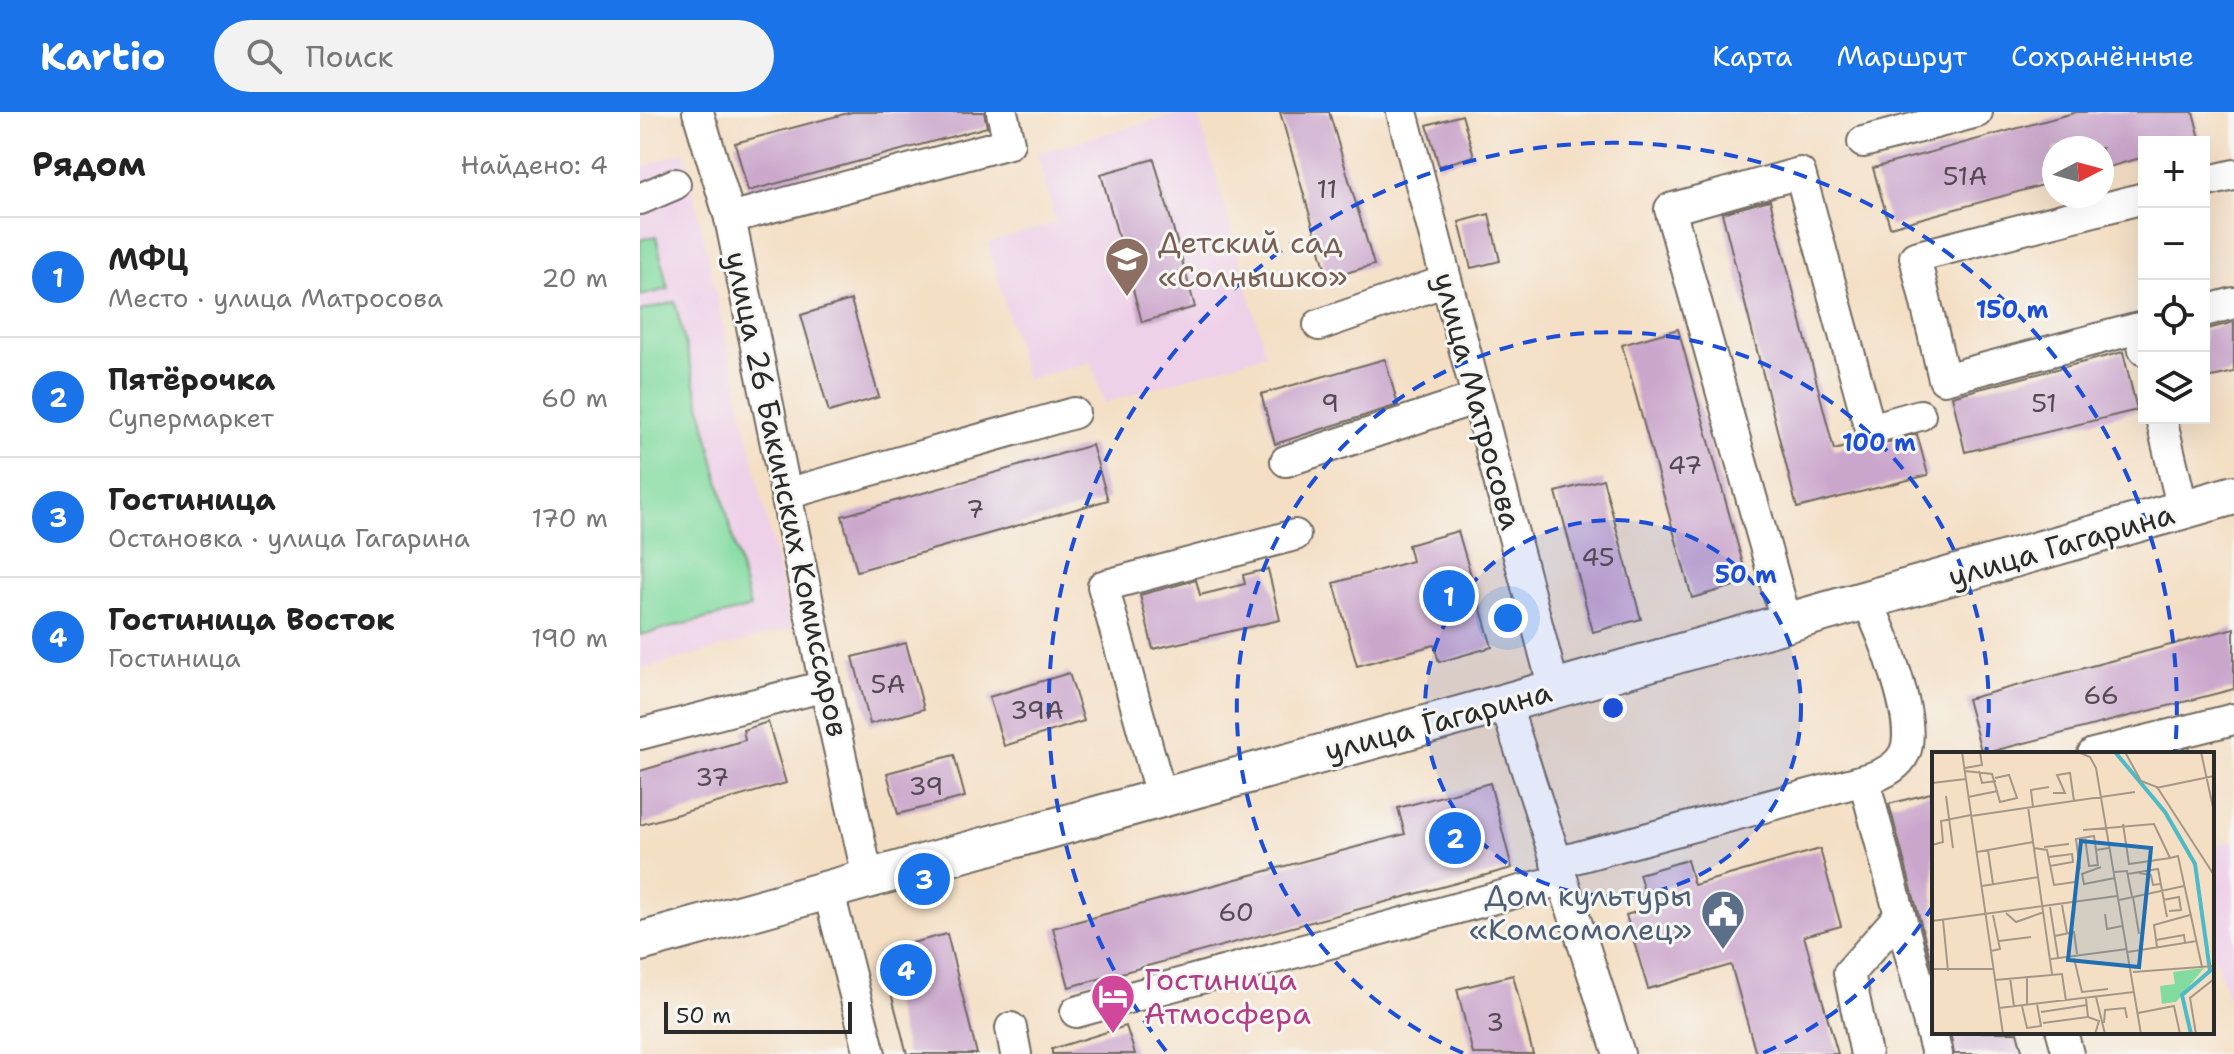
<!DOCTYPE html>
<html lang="ru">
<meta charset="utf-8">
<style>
:root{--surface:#fff;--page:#f2f2f2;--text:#222;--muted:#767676;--line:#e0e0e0;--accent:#1a73e8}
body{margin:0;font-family:"Shantell Sans",sans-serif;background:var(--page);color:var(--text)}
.controls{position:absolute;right:24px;top:24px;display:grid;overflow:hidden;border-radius:0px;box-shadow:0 8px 32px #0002}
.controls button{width:72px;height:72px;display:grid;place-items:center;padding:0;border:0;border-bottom:2px solid var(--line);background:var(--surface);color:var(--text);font:40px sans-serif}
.compass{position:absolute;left:1402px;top:24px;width:72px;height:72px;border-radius:50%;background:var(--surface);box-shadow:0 8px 32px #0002;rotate:84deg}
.scale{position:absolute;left:24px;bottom:20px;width:188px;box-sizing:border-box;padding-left:8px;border:4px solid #2b2b2b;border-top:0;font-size:22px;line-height:28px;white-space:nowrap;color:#2b2b2b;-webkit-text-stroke:6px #f6f6f2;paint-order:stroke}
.you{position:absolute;left:868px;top:506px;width:28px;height:28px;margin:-20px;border:6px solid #fff;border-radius:50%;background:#1a73e8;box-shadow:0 0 0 12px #1a73e833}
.badge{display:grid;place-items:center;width:52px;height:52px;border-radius:50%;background:var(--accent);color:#fff;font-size:26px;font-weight:700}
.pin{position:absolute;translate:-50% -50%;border:4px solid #fff;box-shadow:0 2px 8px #0006}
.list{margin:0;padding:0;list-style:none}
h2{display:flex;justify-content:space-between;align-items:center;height:104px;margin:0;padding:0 32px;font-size:34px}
h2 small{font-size:26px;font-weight:400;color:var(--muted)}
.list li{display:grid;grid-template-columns:52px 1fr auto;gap:24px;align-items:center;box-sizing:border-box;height:120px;padding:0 32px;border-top:2px solid var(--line)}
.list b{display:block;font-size:30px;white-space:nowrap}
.list p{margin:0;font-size:26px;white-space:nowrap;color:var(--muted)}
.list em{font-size:26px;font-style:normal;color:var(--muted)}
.icon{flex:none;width:44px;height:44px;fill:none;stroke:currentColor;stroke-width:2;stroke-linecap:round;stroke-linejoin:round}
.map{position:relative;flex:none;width:1594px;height:942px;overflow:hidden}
header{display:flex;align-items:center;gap:48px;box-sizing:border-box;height:112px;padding:0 40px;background:var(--accent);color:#fff}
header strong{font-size:38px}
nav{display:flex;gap:44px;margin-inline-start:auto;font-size:28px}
.search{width:560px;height:72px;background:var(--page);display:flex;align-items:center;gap:20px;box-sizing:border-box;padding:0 28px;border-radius:44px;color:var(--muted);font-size:30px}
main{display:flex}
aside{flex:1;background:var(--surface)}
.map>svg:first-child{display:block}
.built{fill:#eed0e8}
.green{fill:#83dba0;stroke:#578366;stroke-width:2}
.building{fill:#cba6cc}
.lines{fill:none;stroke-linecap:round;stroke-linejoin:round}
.minor-casing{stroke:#716a61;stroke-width:34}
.major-casing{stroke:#716a61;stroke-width:42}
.minor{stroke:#fff;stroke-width:30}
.major{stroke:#fff;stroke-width:38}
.ring{fill:none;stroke:#1d4ed8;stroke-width:4;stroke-dasharray:14 10}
.labels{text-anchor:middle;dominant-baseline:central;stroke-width:6;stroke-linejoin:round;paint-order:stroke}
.number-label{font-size:26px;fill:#534a53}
.education-label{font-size:30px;fill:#785e54;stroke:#f6f6f2;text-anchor:start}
.street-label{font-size:30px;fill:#2b2b2b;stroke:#f6f6f2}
.service-label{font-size:30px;fill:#4e5e75;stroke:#f6f6f2;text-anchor:end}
.hotel-label{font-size:30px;fill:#b23c85;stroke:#f6f6f2;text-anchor:start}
.inset-river{fill:none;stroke:#4dbac8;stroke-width:4}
.inset-road{fill:none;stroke:#a49787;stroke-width:2}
.view{fill:#1f6fb2;fill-opacity:0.15;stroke:#1f6fb2;stroke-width:4}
.inset-edge{fill:none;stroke:#2b2b2b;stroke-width:4}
.centre{fill:#1d4ed8;stroke:#f6f6f2;stroke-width:4}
.ring-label{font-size:24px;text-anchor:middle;font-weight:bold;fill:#1d4ed8;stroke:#f6f6f2;stroke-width:6;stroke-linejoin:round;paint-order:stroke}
</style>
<header>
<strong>Kartio</strong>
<div class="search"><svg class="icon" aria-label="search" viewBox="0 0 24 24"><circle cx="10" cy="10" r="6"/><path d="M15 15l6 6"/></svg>Поиск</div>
<nav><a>Карта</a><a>Маршрут</a><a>Сохранённые</a></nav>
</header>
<main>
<aside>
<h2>Рядом<small>Найдено: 4</small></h2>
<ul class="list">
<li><span class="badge">1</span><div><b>МФЦ</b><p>Место · улица Матросова</p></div><em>20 m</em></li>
<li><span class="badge">2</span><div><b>Пятёрочка</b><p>Супермаркет</p></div><em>60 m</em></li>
<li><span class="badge">3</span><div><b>Гостиница</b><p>Остановка · улица Гагарина</p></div><em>170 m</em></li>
<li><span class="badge">4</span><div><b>Гостиница Восток</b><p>Гостиница</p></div><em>190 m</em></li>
</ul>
</aside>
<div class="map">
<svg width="1594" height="942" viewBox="0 0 1594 942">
<rect width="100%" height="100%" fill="#f6f6f2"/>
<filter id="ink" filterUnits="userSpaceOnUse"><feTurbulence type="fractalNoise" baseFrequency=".0125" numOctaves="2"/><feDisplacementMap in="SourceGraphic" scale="16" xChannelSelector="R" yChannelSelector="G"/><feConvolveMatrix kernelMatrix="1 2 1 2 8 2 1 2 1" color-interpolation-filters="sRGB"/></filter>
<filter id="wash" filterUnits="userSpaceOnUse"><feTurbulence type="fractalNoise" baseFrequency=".006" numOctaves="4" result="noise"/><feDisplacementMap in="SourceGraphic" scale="32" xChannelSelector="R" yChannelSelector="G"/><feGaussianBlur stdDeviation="1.8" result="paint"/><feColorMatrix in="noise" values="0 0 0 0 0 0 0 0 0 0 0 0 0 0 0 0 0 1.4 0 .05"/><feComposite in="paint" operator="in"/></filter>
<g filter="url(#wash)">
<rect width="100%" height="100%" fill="#f4dfc5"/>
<g class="built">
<polygon points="544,0 558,0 626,242 464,291 451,250 386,268 348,131 416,111 397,41"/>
<polygon points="44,39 151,516 0,558 0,56"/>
<polygon points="1594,728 1594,909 1572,833 1572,735"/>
</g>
<g class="green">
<polygon points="16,124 28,177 0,184 0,128"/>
<polygon points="35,190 110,496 0,523 0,199"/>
</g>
<g id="blocks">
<g class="building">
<polygon points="212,0 344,0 347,15 108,79 95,31"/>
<polygon points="640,0 689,0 734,153 688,166"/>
<polygon points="1437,0 1553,0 1561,30 1504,30 1504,45 1462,57 1462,36 1414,36 1414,70 1250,115 1233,56"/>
<polygon points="822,3 834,44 799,54 787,13"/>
<polygon points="514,47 555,195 502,210 461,62"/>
<polygon points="1130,88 1194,338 1220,331 1235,334 1277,322 1288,363 1157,396 1082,101"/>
<polygon points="849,102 860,149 831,156 819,110"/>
<polygon points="211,188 239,285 189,300 161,203"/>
<polygon points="1594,210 1594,260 1564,267 1564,218"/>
<polygon points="1038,217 1108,470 1052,486 982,233"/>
<polygon points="1483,240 1497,298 1325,340 1312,284"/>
<polygon points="745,247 758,293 635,332 621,282"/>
<polygon points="452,333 468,388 217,459 202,404"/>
<polygon points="963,367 1001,507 953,520 916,380"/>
<polygon points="818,419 852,535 799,550 794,533 717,554 694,471 772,449 768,433"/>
<polygon points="628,457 640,508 513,537 500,483 556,468 560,483 605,472 603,463"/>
<polygon points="1594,516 1594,577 1342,642 1327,587"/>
<polygon points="266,531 284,597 230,612 213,545"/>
<polygon points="429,561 444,609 364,634 349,585"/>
<polygon points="128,610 146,671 0,713 0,659 105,628 103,618"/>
<polygon points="314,643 325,685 258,702 247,661"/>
<polygon points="850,671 872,756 429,875 413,816 765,722 758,696"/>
<polygon points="1294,680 1294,861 1249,692"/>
<polygon points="1180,737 1201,814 1164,824 1198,942 1116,942 1091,853 1008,877 986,803 1009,796 999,762 1047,748 1054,773"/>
<polygon points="307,822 337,942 267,942 240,839"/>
<polygon points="873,863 893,942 833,942 817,877"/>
<polygon points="486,914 495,942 412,942 412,937"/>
<polygon points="1310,920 1377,920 1383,942 1314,942"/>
</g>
</g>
</g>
<g filter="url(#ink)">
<use href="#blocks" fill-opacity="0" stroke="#716a61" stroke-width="2"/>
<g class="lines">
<g class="minor-casing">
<g id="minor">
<polyline points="58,0 90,106 185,574 228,766"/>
<polyline points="762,0 914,577"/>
<polyline points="1223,30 1337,0"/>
<polyline points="1564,70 1594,63"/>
<polyline points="1504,86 1275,145 1304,267 1499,216 1504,238"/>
<polyline points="0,87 35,72"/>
<polyline points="90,106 369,31 362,0"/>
<polyline points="1564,199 1594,191"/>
<polyline points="679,213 806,169"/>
<polyline points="1521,306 1543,398"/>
<polyline points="646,349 837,286"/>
<polyline points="146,382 434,301"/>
<polyline points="1147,512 1030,97 1160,61 1230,317 1280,303"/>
<polyline points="865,591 979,942"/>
<polyline points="0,622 185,574"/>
<polyline points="1453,642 1594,607"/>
<polyline points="1224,668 1297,942"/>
<polyline points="521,684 463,474 655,423"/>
<path d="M916,751L1224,668C1239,664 1258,656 1265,640C1278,608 1242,520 1227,489"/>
<polyline points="188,777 230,942"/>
<polyline points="436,900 921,768"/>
<polyline points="371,916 376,942"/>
<polyline points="1422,920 1428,942"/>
<polyline points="1226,942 1209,861 1260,803"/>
</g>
</g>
<g class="major-casing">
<polyline id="major" points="0,830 865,591 1594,383"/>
</g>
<use href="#minor" class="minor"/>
<use href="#major" class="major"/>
</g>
</g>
<circle cx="973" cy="596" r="188" fill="#1d4ed8" fill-opacity=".12"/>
<g class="ring">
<circle cx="973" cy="596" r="188"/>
<path d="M1294 792A376 376 0 0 1 1123 941M823 941A376 376 0 1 1 1346 642"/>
<path d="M526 939A564 564 0 1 1 1535 640"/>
</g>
<defs>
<g id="school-pin" transform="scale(2.3)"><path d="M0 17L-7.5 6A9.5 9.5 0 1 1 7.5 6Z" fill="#8d6e63" stroke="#f6f6f2"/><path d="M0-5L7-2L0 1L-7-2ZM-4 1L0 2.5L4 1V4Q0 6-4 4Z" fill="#fff"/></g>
<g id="civic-pin" transform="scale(2.3)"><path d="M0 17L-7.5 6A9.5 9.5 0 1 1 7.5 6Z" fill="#5c6f8a" stroke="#f6f6f2"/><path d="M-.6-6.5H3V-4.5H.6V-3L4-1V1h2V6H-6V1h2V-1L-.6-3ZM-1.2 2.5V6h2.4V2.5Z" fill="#fff"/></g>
<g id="hotel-pin" transform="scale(2.3)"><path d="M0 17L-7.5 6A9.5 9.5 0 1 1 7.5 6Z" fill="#d1479c" stroke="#f6f6f2"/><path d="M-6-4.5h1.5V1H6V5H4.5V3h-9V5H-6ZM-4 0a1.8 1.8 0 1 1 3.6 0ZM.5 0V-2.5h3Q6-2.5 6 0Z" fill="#fff"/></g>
</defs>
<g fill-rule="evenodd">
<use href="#school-pin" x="487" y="147"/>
<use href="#civic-pin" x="1083" y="800"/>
<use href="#hotel-pin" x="473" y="884"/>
</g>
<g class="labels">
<g class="number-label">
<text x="1325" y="63">51А</text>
<text x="687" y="76">11</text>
<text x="690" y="290">9</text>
<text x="1404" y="290">51</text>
<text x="1045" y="352">47</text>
<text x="335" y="396">7</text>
<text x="958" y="444">45</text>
<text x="248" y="571">5А</text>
<text x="1461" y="582">66</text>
<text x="397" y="597">39А</text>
<text x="72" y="664">37</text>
<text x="286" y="673">39</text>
<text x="596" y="799">60</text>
<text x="855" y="909">3</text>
</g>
<g class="education-label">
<text x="518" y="130">Детский сад<tspan x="518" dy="34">«Солнышко»</tspan></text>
</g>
<g class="street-label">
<text transform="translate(838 289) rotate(75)">улица Матросова</text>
<text transform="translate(147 382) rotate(78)">улица 26 Бакинских Комиссаров</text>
<text transform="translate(1421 433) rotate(-16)">улица Гагарина</text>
<text transform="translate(798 609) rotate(-15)">улица Гагарина</text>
</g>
<g class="service-label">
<text x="1052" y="783">Дом культуры<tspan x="1052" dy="34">«Комсомолец»</tspan></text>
</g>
<g class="hotel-label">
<text x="504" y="867">Гостиница<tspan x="504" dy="34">Атмосфера</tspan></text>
</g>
</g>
<g transform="translate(1292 640)">
<rect width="282" height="282" fill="#f4dfc5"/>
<path d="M272,216L244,250L230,252L228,234L243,232L241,220Z" fill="#83dba0"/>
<path class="inset-river" d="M183,0L233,60L263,112L278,219L250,243L259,282"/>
<path class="inset-road" d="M30,0L71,282M146,0L158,5L164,16L209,282M193,0L209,29L225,35L282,123M230,0H269L282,60M33,16L50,13L48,0M33,19L60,22L68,50L85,46L77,23L63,26M47,19L50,31L64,29M0,31L34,27M224,36L282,24M121,41H133L125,23L138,21L142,49M14,44L21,96M36,45L66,39M96,55L120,222M101,55L99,38L117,35M39,64L203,40M191,72L197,112L238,106M151,78L222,72L238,106L246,104L270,215M153,86L157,114L166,113L164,98L177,96M0,93L11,90L9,69L39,63M112,95L137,92M102,96L115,98L122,133L143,130M56,98L61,132M45,100L101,90M117,105L140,102L141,110L118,114M169,115L150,122L152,132L183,126M148,117L144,87L162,84L164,98M182,120L195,119L200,145M207,121L219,123L221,133L228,132M196,122L226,117L235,165M50,134L107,125M201,145L207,182M187,148L252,134M231,148L247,145L249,158L237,159M130,153L135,181M118,155L126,205M74,161L84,170L112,160M173,162L175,177L190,174M11,168L16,219M0,169L185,144M123,184L142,180L145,202M224,188L252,183L253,191M67,189L99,185M225,195L222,173L258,163M59,199L68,197L61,163M196,200L265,189M142,206L150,240L176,237M119,207L195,197M0,217H62M201,220L282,214M95,224V253M78,226L82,254M63,228L130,222L134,249M164,245L173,282M90,254L95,276L109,274L105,252M67,256L202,240M109,260L155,253M206,261L242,254L248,282M156,265L167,269L163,282M111,271L156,265L154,247M172,271L173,258L193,256L195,266M264,282L258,246L282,227"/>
<path class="view" d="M149,89L219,96L207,215L136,208Z"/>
<rect width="282" height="282" class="inset-edge"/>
</g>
<circle cx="973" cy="596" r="12" class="centre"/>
<g class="ring-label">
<text x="1372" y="206">150 m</text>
<text x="1239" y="339">100 m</text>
<text x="1106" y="471">50 m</text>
</g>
</svg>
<div class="controls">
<button>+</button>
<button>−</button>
<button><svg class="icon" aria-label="locate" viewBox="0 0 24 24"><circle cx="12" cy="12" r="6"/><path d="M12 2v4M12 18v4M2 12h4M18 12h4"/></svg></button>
<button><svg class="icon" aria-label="layers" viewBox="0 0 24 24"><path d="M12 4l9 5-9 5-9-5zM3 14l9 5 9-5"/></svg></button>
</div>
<svg class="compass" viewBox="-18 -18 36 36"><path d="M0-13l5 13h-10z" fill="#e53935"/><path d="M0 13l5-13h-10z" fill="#767676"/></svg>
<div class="scale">50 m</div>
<div class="you"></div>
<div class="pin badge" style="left:809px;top:484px">1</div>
<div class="pin badge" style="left:815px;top:726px">2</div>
<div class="pin badge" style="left:284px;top:767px">3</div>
<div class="pin badge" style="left:266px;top:858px">4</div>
</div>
</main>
